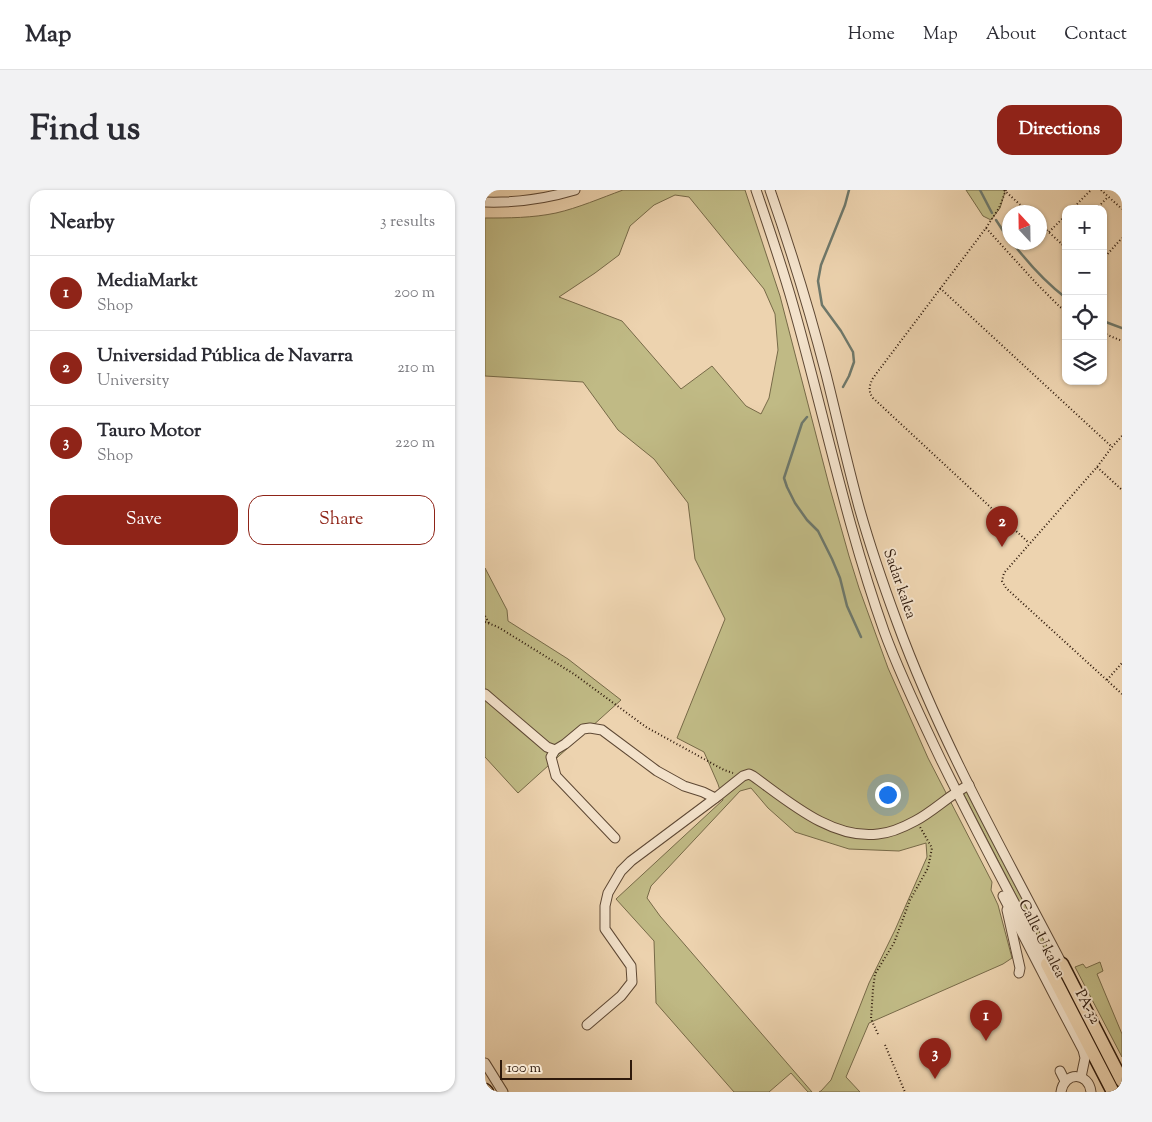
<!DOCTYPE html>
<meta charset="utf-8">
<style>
:root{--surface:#fff;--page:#f2f2f3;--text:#2b2b33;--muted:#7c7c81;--line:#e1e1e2;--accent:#8f2418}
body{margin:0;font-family:"Sorts Mill Goudy",serif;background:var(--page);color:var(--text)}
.controls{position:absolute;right:15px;top:15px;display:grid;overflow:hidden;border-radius:10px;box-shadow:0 1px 4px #0004}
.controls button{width:45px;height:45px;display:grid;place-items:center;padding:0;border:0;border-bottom:1px solid var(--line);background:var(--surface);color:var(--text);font:25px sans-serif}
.compass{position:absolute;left:517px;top:15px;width:45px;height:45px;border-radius:50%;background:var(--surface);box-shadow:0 1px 4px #0004;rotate:338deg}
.scale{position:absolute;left:15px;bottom:12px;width:132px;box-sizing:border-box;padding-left:5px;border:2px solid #2e190b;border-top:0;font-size:14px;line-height:18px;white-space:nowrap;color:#2e190b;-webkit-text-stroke:4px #f3e2cb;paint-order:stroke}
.you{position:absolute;left:402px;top:604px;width:18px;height:18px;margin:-12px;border:4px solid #fff;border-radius:50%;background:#1a73e8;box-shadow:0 0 0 8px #1a73e833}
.badge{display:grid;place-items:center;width:32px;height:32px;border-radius:50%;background:var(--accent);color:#fff;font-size:16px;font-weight:700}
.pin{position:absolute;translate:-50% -41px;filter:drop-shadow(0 1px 2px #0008)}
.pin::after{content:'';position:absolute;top:26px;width:18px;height:15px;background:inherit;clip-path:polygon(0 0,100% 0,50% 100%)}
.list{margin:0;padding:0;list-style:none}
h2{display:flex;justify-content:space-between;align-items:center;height:65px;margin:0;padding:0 20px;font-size:21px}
h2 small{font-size:16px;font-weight:400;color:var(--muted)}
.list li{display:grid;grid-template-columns:32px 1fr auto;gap:15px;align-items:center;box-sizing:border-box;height:75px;padding:0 20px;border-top:1px solid var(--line)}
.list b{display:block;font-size:19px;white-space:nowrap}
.list p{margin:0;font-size:16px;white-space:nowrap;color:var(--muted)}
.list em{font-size:16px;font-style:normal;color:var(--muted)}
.actions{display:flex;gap:10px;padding:15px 20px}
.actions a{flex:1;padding:11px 0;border:1px solid var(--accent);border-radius:15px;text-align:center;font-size:18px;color:var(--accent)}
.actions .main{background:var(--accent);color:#fff}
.icon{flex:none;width:28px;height:28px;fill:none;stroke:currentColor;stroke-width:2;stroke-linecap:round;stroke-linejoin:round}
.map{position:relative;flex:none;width:637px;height:902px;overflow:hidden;border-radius:15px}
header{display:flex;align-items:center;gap:30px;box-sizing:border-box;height:70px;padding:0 25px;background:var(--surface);border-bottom:1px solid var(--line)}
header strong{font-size:24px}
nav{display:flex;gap:28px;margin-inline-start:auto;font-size:18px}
.intro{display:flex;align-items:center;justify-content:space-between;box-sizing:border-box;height:120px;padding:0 30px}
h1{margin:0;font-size:35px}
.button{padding:12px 22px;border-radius:15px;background:var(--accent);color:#fff;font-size:18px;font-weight:700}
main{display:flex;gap:30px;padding:0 30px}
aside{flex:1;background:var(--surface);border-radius:15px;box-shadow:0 1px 4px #0004}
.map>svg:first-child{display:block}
.green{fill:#c0ba85;stroke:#776a48;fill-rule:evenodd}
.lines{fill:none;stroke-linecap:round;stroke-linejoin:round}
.stream{stroke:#6e786b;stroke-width:2.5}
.minor-casing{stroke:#5e4834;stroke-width:11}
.highway-casing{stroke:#2e190b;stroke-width:15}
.path{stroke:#2e190b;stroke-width:2;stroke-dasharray:1 2.5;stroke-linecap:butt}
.minor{stroke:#f3e2cb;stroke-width:9}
.highway{stroke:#edd3af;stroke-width:12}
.labels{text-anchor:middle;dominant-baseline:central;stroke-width:4;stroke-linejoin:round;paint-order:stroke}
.street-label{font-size:15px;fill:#2e190b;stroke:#f3e2cb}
</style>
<header>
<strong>Map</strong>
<nav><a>Home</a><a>Map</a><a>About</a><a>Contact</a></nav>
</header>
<div class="intro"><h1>Find us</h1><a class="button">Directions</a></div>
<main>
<aside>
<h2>Nearby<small>3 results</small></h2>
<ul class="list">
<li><span class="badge">1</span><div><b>MediaMarkt</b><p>Shop</p></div><em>200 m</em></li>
<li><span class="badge">2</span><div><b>Universidad Pública de Navarra</b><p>University</p></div><em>210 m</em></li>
<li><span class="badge">3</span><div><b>Tauro Motor</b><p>Shop</p></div><em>220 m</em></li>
</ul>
<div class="actions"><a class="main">Save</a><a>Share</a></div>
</aside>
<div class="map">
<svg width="637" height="902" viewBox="0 0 637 902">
<rect width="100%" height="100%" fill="#edd3af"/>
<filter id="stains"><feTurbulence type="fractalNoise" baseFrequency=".004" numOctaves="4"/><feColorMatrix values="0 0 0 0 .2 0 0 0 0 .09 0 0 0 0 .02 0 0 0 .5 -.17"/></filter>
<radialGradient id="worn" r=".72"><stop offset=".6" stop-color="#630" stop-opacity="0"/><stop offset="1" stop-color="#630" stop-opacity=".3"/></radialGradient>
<g class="green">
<path d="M138,0H260L295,106L344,295L364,366L374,398L403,478L443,568L507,692L506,700L513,715L527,768L518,774L384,833L361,887L375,902H334L336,901L346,890L384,793L410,740L442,667L441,653L414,661L364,659L310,642L283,618L266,598L255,601L166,696L162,708L175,726L327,902H323L306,883L284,902H249L171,813L169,751L131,709L238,610L233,594L219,562L192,548L240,429L210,369L203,313L169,269L133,240L98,192L0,186V28C24,28 47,28 71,23C93,18 116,8 138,0ZM190,5L204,7L279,99L290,124L293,160L284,208L276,224L261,216L227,176L196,199L137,131L74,107L110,83L134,65L145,36L169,15Z"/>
<polygon points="481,0 519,0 520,2 515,18 506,30 498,26"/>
<polygon points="0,378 22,420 23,431 83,469 136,510 33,603 0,567"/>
<polygon points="482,601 637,902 633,902 478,603"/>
<polygon points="615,772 618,781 612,784 637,844 637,867 590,777 598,774 601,778"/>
</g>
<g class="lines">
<g class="stream">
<polyline points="495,0 507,23"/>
<polyline points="511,30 524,50"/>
<path d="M527,52C543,73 560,92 581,108"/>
<polyline points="618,131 637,138"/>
<polyline points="358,197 364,186 369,172 368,162 356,141 337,115 333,91 336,75 360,15 364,0"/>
<polyline points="322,227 317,233 299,288 302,297 310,313 322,330 333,341 347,369 355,388 362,416 376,447"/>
</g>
<g class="minor-casing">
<g id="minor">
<path d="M271,0C284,38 297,76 308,115C339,224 361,334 399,441C415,485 436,528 456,570C490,639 526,707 562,774"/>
<path d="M285,0C306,60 325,122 341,184C352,228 362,273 374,317C385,356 398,394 412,432C455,550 519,663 577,774"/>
<path d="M0,12C31,13 60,9 90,0"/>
<polyline points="0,504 62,557 70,560 80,554 98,539 105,538 117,540 172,581 199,596 218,602 230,608"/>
<polyline points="70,560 66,567 71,586 130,648"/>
<polyline points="518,706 568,803 598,860 600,868 596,887"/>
<polyline points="522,720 535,778 534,783"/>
<path d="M102,835L136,806L147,792L146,776L120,739V716L123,703L136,681L146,671L233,606L258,586L264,584L268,586C303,611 347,650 393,644C406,643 419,637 430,631C449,621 464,605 484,595"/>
<polyline points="0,873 18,902"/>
<polyline points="575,881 580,891"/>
<path d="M576,902C579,881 604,882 606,902"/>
</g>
</g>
<g class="highway-casing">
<g id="highway">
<polyline points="562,774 628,902"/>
<polyline points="577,774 637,891"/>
<polyline points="0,900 2,902"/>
</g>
</g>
<g class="path">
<polyline points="519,0 543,22"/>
<path d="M521,0L514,18L501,38L388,188C384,196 383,201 388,208L544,353"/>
<polyline points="616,0 637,19"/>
<polyline points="587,19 606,0"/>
<polyline points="611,19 623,7"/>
<polyline points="554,33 581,58"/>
<polyline points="501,38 551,93 575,117 581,121"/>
<polyline points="564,42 581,25"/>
<polyline points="577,55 581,51"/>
<polyline points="618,69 637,48"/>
<polyline points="455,98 627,257"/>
<polyline points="618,143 637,151"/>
<polyline points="637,246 627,257 612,277 519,383 517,391 521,398 637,504"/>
<polyline points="612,277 637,300"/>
<polyline points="0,426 4,433"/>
<polyline points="0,432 13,437 89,484 161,537 239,580 248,583"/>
<polyline points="622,490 637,473"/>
<polyline points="393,844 386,829 388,799 390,784 409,753 425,710 443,678 447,658 435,637"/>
<polyline points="400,855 420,902"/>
</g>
<use href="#minor" class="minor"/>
<use href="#highway" class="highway"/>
</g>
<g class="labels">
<g class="street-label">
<text transform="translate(414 394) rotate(71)">Sadar kalea</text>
<text transform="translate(556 749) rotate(63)">Calle U kalea</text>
<text transform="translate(602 817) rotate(62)">PA-32</text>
</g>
</g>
<rect width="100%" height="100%" filter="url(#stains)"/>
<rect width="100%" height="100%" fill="url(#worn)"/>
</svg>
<div class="controls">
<button>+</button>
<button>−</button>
<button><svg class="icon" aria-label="locate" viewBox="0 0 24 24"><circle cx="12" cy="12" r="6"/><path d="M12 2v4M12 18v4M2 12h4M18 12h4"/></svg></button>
<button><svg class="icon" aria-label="layers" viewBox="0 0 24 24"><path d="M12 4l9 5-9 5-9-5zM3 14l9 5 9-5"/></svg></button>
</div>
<svg class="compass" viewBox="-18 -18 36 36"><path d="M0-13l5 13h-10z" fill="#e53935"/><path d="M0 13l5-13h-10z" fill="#7c7c81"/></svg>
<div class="scale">100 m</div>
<div class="you"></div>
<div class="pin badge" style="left:501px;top:851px">1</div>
<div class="pin badge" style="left:517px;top:357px">2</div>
<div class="pin badge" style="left:450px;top:889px">3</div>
</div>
</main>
